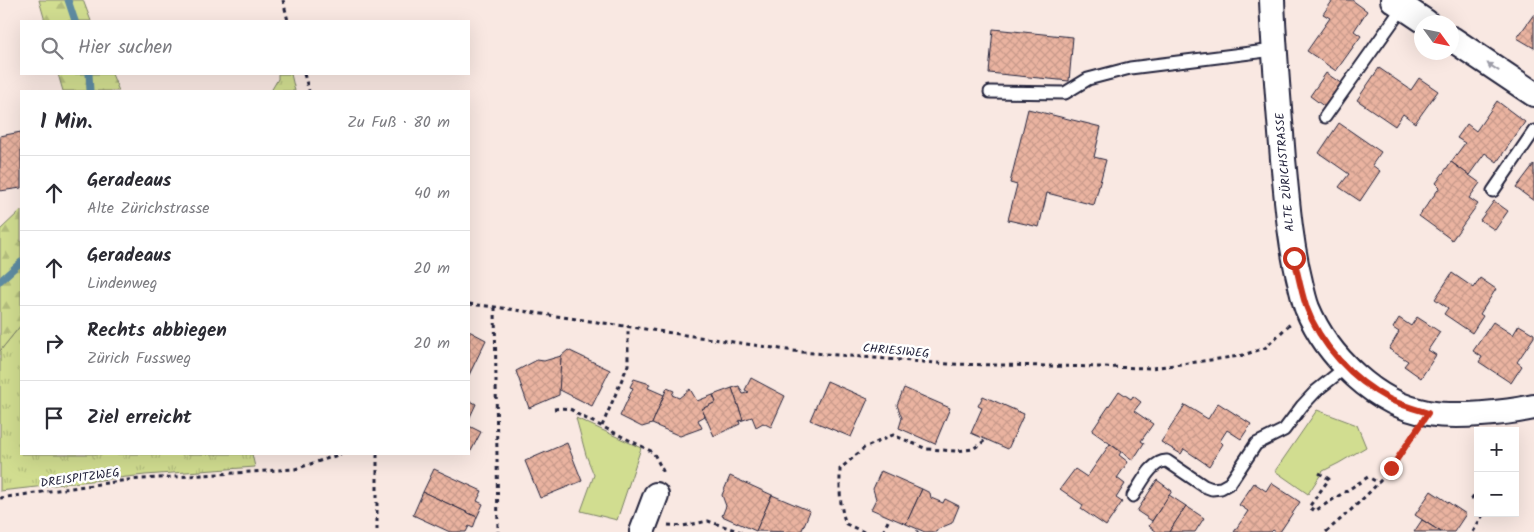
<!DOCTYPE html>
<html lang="de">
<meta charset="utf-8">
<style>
:root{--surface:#fff;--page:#f7f7f7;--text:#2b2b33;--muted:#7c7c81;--line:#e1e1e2}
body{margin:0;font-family:Kalam,sans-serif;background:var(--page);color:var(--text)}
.controls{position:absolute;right:15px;bottom:15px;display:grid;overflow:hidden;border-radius:0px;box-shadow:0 5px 20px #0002}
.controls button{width:45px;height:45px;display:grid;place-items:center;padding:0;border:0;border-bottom:1px solid var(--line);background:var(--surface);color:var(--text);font:25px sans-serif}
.compass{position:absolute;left:1414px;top:15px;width:45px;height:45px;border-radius:50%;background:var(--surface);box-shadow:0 5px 20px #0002;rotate:123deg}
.stop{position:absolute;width:15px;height:15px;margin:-11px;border:4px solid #c8321e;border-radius:50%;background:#fff}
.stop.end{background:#c8321e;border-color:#fff;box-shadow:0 1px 5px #0008}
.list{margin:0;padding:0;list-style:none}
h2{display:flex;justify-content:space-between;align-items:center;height:65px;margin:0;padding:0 20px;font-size:21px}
h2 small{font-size:16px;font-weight:400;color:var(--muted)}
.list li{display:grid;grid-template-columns:32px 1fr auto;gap:15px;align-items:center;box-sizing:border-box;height:75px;padding:0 20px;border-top:1px solid var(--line)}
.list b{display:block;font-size:19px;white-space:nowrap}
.list p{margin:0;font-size:16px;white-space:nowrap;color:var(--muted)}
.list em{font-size:16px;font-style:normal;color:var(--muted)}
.icon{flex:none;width:28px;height:28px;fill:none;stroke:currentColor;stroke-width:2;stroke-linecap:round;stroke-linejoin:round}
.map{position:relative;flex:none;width:1534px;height:532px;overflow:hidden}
.search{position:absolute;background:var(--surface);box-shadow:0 5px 20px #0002;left:20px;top:20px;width:450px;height:55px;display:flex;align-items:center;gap:12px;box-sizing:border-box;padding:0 18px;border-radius:0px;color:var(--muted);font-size:19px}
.panel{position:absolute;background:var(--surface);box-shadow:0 5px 20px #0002;left:20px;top:90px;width:450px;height:365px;border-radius:0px}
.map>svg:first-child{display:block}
.grass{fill:url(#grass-tufts);stroke:#7a8066}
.forest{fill:url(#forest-firs);stroke:#7a8066}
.park{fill:#d1dd90;stroke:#7a8066}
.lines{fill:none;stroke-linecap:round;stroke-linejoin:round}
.stream{stroke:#5f8ca2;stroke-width:7}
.building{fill:url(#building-cross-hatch);stroke:#22223b}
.lane-casing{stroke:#22223b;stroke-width:15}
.street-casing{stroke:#22223b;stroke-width:28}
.path{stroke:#22223b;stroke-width:3;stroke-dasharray:4 4;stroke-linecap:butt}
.lane{stroke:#fff;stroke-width:11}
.street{stroke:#fff;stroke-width:24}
.oneway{fill:#9c9ca7}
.route{stroke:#c8321e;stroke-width:6}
.labels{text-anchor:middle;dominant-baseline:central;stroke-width:5;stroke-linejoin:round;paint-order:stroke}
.street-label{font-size:12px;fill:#22223b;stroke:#fff}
</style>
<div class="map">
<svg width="1534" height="532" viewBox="0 0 1534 532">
<defs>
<pattern id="grass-tufts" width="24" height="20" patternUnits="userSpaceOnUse" patternTransform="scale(1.25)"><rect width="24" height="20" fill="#d1dd90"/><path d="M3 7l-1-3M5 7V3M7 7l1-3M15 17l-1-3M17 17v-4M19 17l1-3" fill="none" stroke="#b3bd7d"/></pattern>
<pattern id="forest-firs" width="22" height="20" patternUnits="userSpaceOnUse" patternTransform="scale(1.25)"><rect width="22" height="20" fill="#d1dd90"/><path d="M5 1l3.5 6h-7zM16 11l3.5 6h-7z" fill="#b3bd7d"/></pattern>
<pattern id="building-cross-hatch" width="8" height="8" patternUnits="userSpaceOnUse" patternTransform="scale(1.25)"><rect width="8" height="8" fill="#eab3a0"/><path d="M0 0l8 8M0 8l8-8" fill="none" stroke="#c89a8b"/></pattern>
</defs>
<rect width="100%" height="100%" fill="#f9e8e2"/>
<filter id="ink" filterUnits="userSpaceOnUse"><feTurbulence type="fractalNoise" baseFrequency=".02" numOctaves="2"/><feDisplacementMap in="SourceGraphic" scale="10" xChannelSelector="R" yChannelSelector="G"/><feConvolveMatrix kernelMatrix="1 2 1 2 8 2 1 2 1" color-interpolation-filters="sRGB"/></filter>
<g filter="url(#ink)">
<g class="grass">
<polygon points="278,74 291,74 295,91 271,91 278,79"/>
<polygon points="21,325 21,454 252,454 255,467 145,475 0,491 0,351"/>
</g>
<g class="forest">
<polygon points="39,0 83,0 91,21 45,21"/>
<polygon points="58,74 112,74 119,91 63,91"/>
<polygon points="21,210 21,325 0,351 0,230"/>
</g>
<g class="park">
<polygon points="1317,410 1357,425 1366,447 1339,463 1323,471 1308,494 1275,471"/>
<polygon points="576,418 641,448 617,520 581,511 594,475 586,455"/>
</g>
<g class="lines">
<g class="stream">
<polyline points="68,0 75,21"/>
<polyline points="89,74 90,91"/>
<polyline points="0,281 21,262"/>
</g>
</g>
<g class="building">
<polygon points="1333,0 1352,0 1367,11 1354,31 1361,36 1336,71 1307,51 1330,18 1323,14"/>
<polygon points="1534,14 1534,48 1517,38"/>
<polygon points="993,29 1073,37 1069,81 989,73"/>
<polygon points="1379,68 1411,90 1419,78 1438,91 1415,123 1403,114 1395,126 1357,100"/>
<polygon points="1326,73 1342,84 1325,107 1310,96"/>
<polygon points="1497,101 1525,122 1497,162 1485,153 1469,175 1451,162 1465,143 1457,138 1467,124 1476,131"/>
<polygon points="1028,109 1101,127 1094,157 1106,160 1094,205 1047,193 1039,227 1008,220 1017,185 1010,183"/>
<polygon points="1339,123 1381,152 1372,165 1380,171 1360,201 1339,187 1349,174 1319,153"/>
<polygon points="21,132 21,188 0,191 0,136"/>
<polygon points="1451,162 1480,183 1469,198 1478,204 1452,240 1419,216 1440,187 1436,183"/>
<polygon points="1534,164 1534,201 1516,188"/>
<polygon points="1494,201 1508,211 1495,230 1480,220"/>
<polygon points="1452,273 1474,288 1480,278 1496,289 1480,314 1483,316 1472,333 1444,314 1448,308 1435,299"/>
<polygon points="1417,317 1440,332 1428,350 1436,355 1421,378 1404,366 1408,361 1389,349 1399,332 1393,328 1399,318 1411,326"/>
<polygon points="1493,322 1513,335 1519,325 1534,334 1534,337 1517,362 1522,366 1511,383 1479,362 1482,357 1473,351"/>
<polygon points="469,331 486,340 469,375"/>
<polygon points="568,350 610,370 592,406 558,389 561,356"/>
<polygon points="561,356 559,395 529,408 516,371 537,360 544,361"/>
<polygon points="751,378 785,396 771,427 763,423 756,427 752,417 743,420 732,388 739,386 743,394 749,392 745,390"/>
<polygon points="634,379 650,384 648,388 664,395 652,424 642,427 620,416 633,388 630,387"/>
<polygon points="827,381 868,399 851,437 810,420"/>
<polygon points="667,388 674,391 672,395 679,398 690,389 697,401 713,395 716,402 702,409 705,416 698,420 702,428 680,436 652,424"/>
<polygon points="732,388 743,420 739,421 740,424 714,436 702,409 716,402 713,395"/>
<polygon points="904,388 950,408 935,444 899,428 902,418 897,405"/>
<polygon points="1119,391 1131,399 1133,396 1141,402 1134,411 1153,424 1141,441 1144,443 1133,460 1092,431"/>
<polygon points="983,396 1024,414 1008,449 971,433 982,408 978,406"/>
<polygon points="469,400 476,404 469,419"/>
<polygon points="1218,403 1251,424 1241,439 1227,430 1220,441 1223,444 1209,466 1184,449 1181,454 1161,442 1185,405 1208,419"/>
<polygon points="469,426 481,432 471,451 469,450"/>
<polygon points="567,443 582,481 540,498 525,461"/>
<polygon points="1110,444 1121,452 1119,455 1128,462 1117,478 1125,484 1116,498 1122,502 1106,526 1081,509 1083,505 1060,489 1075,469 1087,477"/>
<polygon points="434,469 482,491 477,501 483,504 477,517 423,492"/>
<polygon points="881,471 922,489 906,524 871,509 876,499 873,489"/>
<polygon points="730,476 772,495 756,531 722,516 726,506 722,495"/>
<polygon points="1157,480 1172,491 1152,521 1137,511"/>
<polygon points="1254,483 1266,491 1271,483 1300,502 1280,532 1276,532 1273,530 1271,532 1234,532 1248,511 1239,505"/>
<polygon points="922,489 930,493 931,498 943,503 945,499 959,506 952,523 938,529 936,532 925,532 906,524"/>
<polygon points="1431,491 1466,514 1454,532 1441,532 1415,515"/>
<polygon points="423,492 477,517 473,528 469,526 466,532 450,532 413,515"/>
<polygon points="772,495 810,511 802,530 797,532 756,531"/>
<polygon points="1169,495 1186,506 1169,532 1157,532 1149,526"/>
<polygon points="1186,506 1204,518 1195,532 1169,532"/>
<polygon points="1422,520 1441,532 1414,532"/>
</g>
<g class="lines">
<g class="lane-casing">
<g id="lane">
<polyline points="990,92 1065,93 1088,79 1130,68 1274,50"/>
<polyline points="1325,117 1403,7"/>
<polyline points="1493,191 1534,131"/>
<path d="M1133,496C1141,484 1152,460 1167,461L1204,486L1212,489L1221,488L1230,483L1256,444L1284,430L1302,406L1316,391L1346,367"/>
</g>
</g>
<g class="street-casing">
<g id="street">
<path d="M1272,0C1274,53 1279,106 1283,159C1287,200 1290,242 1300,282C1302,291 1304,300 1307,308C1327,356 1376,405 1428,413C1457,418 1505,413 1534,407"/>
<polyline points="1393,0 1426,22"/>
<polyline points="1452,39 1534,94"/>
<polyline points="642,532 656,495"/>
</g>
</g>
<g class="path">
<polyline points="283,0 288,21"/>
<polyline points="304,74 309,91"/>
<polyline points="469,304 495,307 801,352 948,364 1152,368 1240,356 1265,348 1290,324"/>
<polyline points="495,307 498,532"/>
<path d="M554,409C563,408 571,407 577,414L653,452L664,473"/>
<polyline points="602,426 628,365 628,326"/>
<polyline points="377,454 377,532"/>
<polyline points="1319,473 1329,479 1309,507 1315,511 1368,477 1379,483"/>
<polyline points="1478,489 1472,498 1478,502"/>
<polyline points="0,498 128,480 295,469 341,454"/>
<polyline points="668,525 683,526 708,521 741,532"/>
<path d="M864,532L846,524C839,504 840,490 840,469L864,448L893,435L927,449L956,451L973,449L987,439"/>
<polyline points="883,532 889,519"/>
<polyline points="917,532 918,531"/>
<path d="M1326,532C1349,512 1372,492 1391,468C1400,457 1407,444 1415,432"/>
<polyline points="1473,532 1484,513"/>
</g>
<use href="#lane" class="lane"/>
<use href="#street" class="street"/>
</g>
<defs><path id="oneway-solid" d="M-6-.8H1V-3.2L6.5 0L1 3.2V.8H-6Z" transform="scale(1.25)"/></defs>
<use class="oneway" href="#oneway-solid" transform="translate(1493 67) rotate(-146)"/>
</g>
<g class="lines" filter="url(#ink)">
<path class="route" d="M1294,258C1298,274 1301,291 1306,306C1320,345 1353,380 1389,399C1401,405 1415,409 1428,413L1391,468"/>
</g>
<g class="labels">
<g class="street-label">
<text transform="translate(1285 172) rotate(-95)">ALTE ZÜRICHSTRASSE</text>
<text transform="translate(896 351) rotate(5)">CHRIESIWEG</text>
<text transform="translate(80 478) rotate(-8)">DREISPITZWEG</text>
</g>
</g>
</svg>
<div class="controls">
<button>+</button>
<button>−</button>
</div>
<svg class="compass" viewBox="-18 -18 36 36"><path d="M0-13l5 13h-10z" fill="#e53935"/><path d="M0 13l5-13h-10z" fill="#7c7c81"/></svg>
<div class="stop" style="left:1294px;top:258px"></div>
<div class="stop end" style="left:1391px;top:468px"></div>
<div class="search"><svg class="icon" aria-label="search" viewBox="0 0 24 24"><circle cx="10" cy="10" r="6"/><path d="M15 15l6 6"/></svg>Hier suchen</div>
<section class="panel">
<h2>1 Min.<small>Zu Fuß · 80 m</small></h2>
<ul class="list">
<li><svg class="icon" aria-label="ahead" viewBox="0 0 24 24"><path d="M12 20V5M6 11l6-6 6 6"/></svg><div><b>Geradeaus</b><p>Alte Zürichstrasse</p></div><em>40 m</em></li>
<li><svg class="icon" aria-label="ahead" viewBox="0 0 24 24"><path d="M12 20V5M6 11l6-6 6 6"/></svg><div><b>Geradeaus</b><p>Lindenweg</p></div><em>20 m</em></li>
<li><svg class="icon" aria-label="right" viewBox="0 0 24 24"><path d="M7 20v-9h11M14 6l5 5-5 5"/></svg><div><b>Rechts abbiegen</b><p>Zürich Fussweg</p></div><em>20 m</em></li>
<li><svg class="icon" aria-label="arrive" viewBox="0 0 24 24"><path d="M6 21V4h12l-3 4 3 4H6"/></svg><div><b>Ziel erreicht</b></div></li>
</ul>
</section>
</div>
